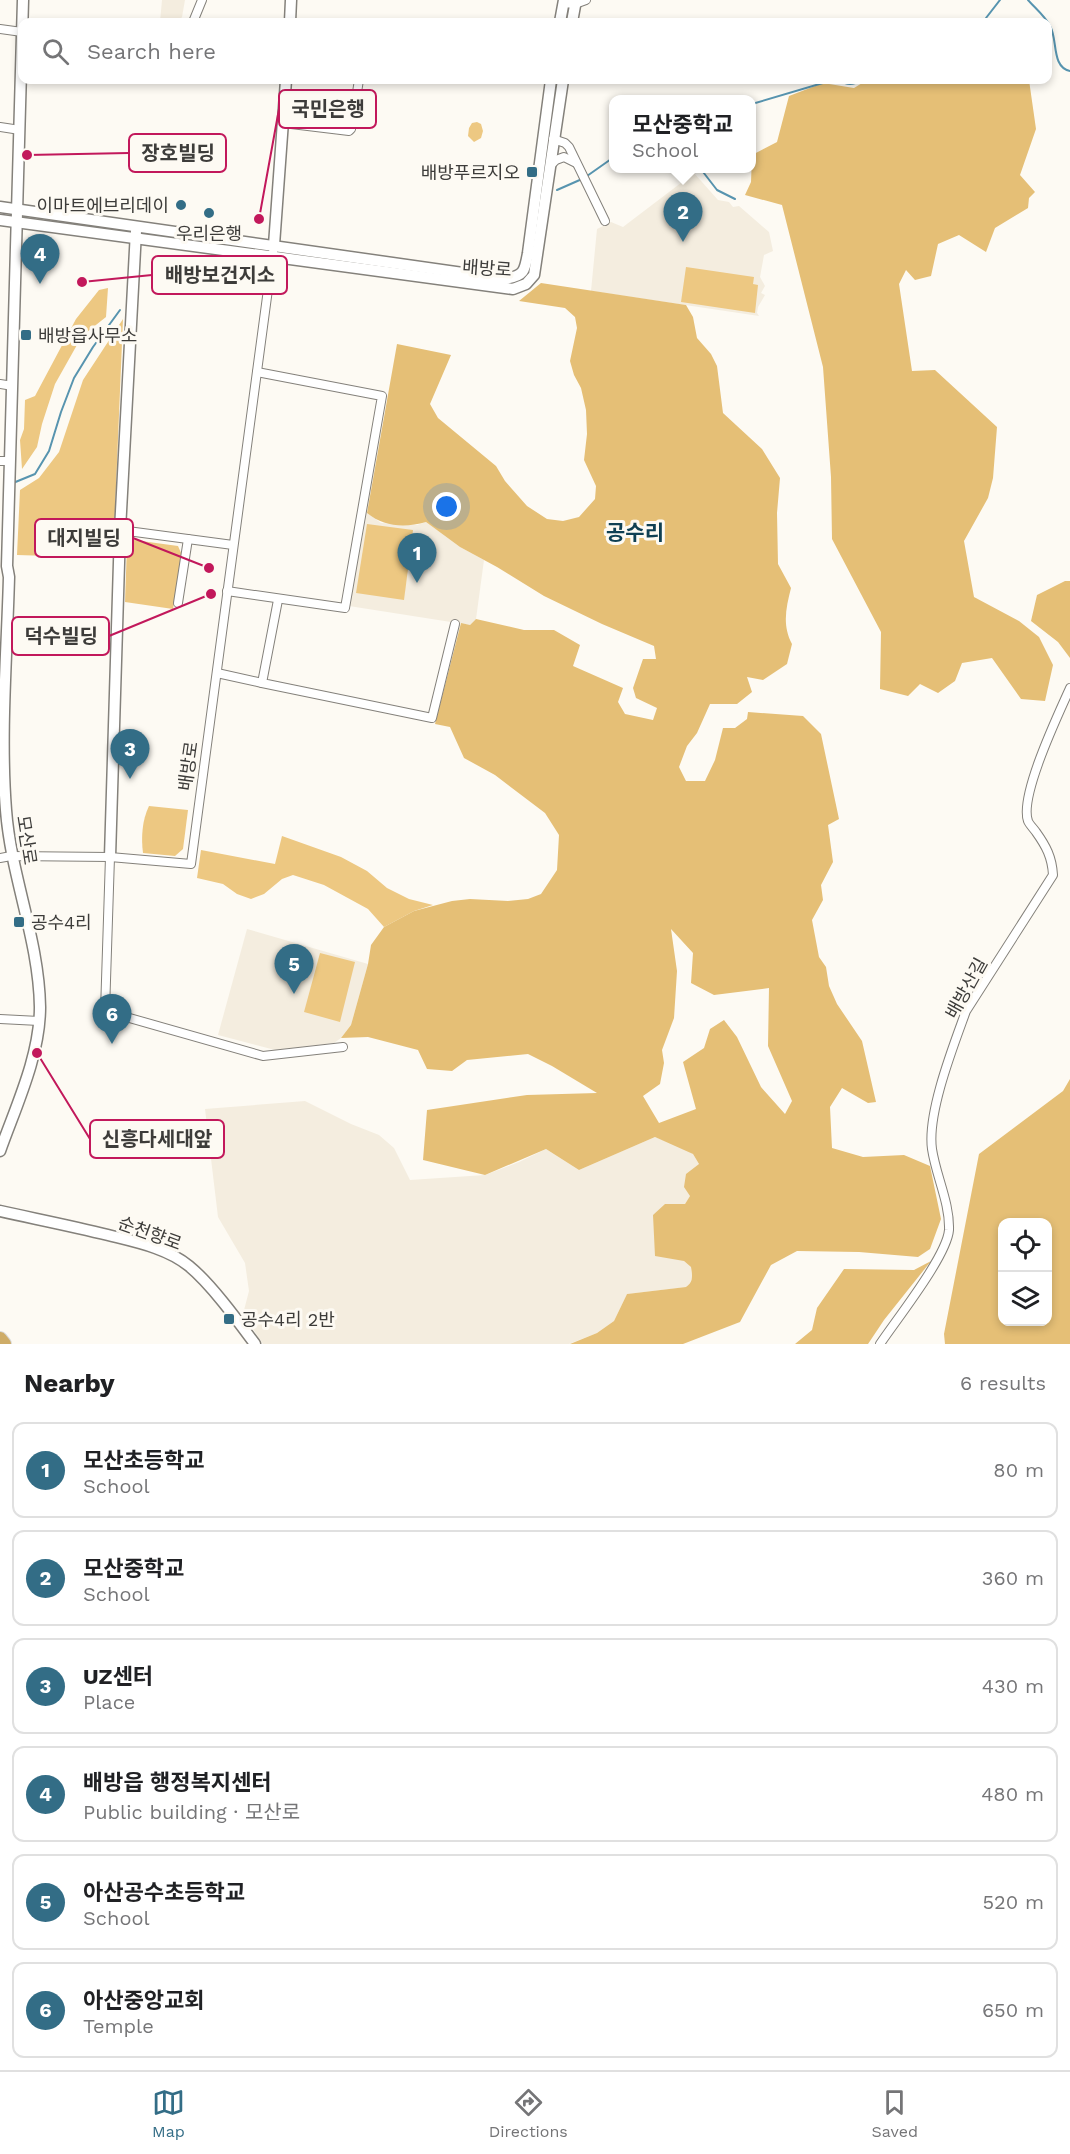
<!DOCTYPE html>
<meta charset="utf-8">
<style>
:root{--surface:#fff;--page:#f6f6f6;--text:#202124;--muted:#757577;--line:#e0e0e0;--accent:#336d86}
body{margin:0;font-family:"Work Sans","Noto Sans KR",sans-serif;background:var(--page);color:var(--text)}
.controls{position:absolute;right:18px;bottom:18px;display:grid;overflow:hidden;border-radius:12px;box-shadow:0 3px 9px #0003}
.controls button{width:54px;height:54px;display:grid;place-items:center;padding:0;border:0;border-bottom:2px solid var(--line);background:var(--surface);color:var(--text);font:30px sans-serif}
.you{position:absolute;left:447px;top:507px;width:21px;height:21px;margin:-15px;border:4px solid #fff;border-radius:50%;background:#1a73e8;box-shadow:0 0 0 9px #1a73e833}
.badge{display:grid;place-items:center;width:39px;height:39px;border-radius:50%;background:var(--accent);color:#fff;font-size:20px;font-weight:700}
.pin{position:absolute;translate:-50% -50px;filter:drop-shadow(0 2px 3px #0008)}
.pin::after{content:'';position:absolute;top:32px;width:21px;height:18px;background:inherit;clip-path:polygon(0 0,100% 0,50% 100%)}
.popup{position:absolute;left:609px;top:95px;width:147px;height:78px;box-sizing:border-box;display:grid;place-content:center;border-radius:12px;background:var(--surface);filter:drop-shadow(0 2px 4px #0005);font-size:20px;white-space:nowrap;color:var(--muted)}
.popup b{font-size:22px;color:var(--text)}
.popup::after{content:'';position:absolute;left:50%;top:100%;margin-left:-12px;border:12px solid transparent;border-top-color:var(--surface)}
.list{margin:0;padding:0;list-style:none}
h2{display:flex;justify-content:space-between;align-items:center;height:78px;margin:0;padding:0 24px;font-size:26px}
h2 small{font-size:20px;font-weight:400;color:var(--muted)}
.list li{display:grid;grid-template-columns:39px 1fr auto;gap:18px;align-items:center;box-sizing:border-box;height:96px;margin:0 12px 12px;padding:0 12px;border:2px solid var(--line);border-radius:12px}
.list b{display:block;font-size:22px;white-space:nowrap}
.list p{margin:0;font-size:20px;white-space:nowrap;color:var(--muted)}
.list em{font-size:20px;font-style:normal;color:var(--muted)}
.icon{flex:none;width:33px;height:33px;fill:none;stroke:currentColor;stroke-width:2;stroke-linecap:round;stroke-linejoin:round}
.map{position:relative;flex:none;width:1070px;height:1344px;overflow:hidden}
.search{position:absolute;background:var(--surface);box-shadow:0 3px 9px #0003;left:18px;right:18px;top:18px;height:66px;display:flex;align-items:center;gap:15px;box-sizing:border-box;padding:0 21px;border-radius:12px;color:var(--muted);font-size:22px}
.sheet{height:726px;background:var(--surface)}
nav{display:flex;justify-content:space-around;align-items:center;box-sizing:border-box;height:84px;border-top:2px solid var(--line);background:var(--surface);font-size:16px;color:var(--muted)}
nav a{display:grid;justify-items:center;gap:3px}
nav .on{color:var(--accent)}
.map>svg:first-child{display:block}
.built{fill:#f4eddf}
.green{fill:#edc882}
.forest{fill:#e5bf76;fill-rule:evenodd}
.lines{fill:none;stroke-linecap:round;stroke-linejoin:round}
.stream{stroke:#5794af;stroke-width:2}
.minor-casing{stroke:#84817b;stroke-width:10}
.tertiary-casing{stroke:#84817b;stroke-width:13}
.trunk-casing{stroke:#d8d8d8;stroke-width:16}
.minor{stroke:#fff;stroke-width:8}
.tertiary{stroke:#fff;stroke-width:10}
.trunk{stroke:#ceac68;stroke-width:14}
.poi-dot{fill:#336d86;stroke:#fdfaf3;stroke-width:2}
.labels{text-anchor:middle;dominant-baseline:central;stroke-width:6;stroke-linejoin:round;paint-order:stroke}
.poi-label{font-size:18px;fill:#3d3c3a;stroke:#fdfaf3;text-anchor:start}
.street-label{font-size:18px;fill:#3d3c3a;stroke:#fdfaf3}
.quarter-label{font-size:21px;font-weight:bold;fill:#0f4053;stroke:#fdfaf3}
.leader{fill:none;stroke:#c2185b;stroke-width:2}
.callout-dot{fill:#c2185b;stroke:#fdfaf3;stroke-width:2}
.callout{fill:#fdfaf3;stroke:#c2185b;stroke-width:2}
.callout-label{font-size:20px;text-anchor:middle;font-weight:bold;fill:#3d3c3a}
</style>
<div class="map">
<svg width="1070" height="1344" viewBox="0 0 1070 1344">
<rect width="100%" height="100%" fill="#fdfaf3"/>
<g class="built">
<polygon points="162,0 185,0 182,17 178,22 160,22"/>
<polygon points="694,173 718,200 729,202 733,207 739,206 769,232 773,251 764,255 760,277 765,286 761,293 765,295 758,307 757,313 759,316 591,291 597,229 611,222 623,227"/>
<polygon points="367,513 381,523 417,525 426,522 460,547 484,560 476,619 470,625 349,606"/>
<polygon points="247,929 368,964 351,1025 341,1038 334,1043 275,1050 218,1035"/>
<polygon points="305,1101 351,1124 379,1135 394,1148 410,1180 485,1175 519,1162 546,1149 579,1170 655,1137 681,1147 693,1154 699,1164 690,1196 685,1204 665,1204 684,1261 691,1267 692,1278 689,1285 687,1287 627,1294 614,1321 597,1333 569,1344 263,1344 243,1314 249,1291 245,1263 218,1217 205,1109"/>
</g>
<g class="green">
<polygon points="477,122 481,124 483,131 481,138 474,142 468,136 469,128 472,123"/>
<polygon points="686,267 754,277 753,284 758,285 755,313 681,302"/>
<polygon points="108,288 106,317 82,336 55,384 42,424 37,447 22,469 20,440 24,429 25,400 35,396 76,319 99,290"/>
<polygon points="123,319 113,558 17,555 20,490 39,478 59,452 83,380"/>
<polygon points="367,524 413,530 404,600 356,593"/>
<polygon points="134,540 178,546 182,555 173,609 125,602 127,545"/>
<path d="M149,806L188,810L183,849L175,856L143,853C141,838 142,820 149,806Z"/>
<polygon points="282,836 341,857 367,871 387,888 409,899 433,905 414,911 384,927 368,909 324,885 293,875 282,879 264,894 251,899 237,894 223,884 197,878 201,850 275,864"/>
<polygon points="320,953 355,962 340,1022 304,1012"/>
</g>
<g class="forest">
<polygon points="867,80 1029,80 1036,129 1020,175 1035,192 1029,198 1028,208 995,228 986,252 959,235 938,244 931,276 915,280 906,270 899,284 912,371 935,370 997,427 993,478 988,498 964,541 974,597 1019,621 1039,637 1053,665 1045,701 1021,699 992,658 962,663 955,681 938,693 920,684 908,696 880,689 881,632 832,539 831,477 823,367 782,205 745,195 751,182 752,155 777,142 789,96 823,83 854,88"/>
<path d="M541,283L686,305L693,317L697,338L711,354L717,366L723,413L762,449L780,478L777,513L778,564L791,588C786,608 782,625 792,644L787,664L763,680L747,677L752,692L737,704H710L697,733L687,746L679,767L686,781H705L715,760L723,728H735L747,719L748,712L803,716L821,734L839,819L828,825L833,862L821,885L823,900L812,920L819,957L826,967L829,986L837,1004L862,1041L876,1102L868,1103L842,1088L830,1107L832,1148L863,1157L904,1155L930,1166L941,1219L930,1249L918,1257L859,1252L797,1251L771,1265L740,1322L683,1344H570L597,1333L614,1321L627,1294L686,1287C694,1282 692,1274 691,1267L684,1261L655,1256L653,1215L665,1204H685L690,1196L684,1187L686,1174L699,1164L693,1154L655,1137L579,1170L546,1149L485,1175L423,1160L427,1110L527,1095L597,1093L552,1066L528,1054L467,1060L452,1071L427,1069L418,1050L368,1037L341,1038L351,1025L368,964L371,945L384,927L414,911L452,901L470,899L508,901L528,899L541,894L557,870L559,835L545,813L495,775L464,758L450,727L435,724L461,623L470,625L476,619L524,630H554L580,645L573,666L623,688L618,702L625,714L653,720L657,708L636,698L633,688L643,659H656L654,646L602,624L544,596L497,567L460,547L426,522C405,528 384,527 367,513L397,344L451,355L430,404L438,418L496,466L505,481L527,506L547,519L563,521L579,517L595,499L596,486L584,460L587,434L586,410L581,388L574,375L570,361L577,328L575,317L565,308L519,301ZM671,929L693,953L691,983L714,995L769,988L768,1046L792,1101L785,1114L761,1087L737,1037L724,1020L710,1029L704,1048L683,1062L696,1109L659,1123L643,1096L660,1084L664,1063L662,1050L674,1018L677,971Z"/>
<polygon points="1065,581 1070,581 1070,658 1058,642 1031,621 1037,595"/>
<path d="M1070,1079V1344H945L944,1334L979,1154L1063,1091ZM1002,1222H1048V1322H1002Z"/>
<polygon points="931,1261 884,1320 868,1344 795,1344 812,1330 817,1308 844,1269 914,1270"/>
</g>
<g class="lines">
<g class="stream">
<path d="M1028,0C1035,8 1045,16 1050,26C1058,39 1051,67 1070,71"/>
<polyline points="986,18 1000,0"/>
<path d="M840,80C847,86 854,85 861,80"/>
<polyline points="752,104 833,80"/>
<polyline points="700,168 717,190 735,199"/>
<polyline points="587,176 614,157"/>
<polyline points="557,190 582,179"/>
<polyline points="13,483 35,474 49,451 61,412 74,378 93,347 120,310"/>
</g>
<g class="minor-casing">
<g id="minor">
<polyline points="564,3 575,4 586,0"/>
<polyline points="193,22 202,0"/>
<polyline points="0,29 22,32"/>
<polyline points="283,123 349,131 351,129 359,80"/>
<polyline points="0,127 20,130"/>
<polyline points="553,139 565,143 569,147 605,221"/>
<polyline points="551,165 556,160 564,157 576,163"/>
<polyline points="0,384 13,386"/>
<polyline points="0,461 10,461"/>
<polyline points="120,530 233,545"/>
<polyline points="227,591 345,608 382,396 257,372"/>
<polyline points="278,600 262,683 432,718 455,624"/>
<polyline points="178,603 188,539"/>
<polyline points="217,673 262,683"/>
<polyline points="110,857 105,1011 263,1056 343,1047"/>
<polyline points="0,858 11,856 110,857 191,864 273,252"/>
<polyline points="0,1019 39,1021"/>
<path d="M880,1344C896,1320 947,1256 949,1230C950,1203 936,1176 932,1149C927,1113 953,1047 966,1011L1053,875C1052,857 1046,846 1036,832C1034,829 1029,824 1028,821C1019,796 1059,713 1070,688"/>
</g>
</g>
<g class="tertiary-casing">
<g id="tertiary">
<polyline points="290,22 291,0"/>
<polyline points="560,22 564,0"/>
<polyline points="572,22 576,0"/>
<path d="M0,207L505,279C524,276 525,271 528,253L551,80"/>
<polyline points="0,220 513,289 526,284 534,275 563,80"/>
<polyline points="274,245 286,80"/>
<polyline points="110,857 120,530 136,231"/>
<path d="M0,1151C16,1106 40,1056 40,1007C39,940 11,877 6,810C0,734 7,653 9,577L7,566L23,0"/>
<path d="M0,1211C36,1219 72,1226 108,1235C136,1242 167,1248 189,1266C211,1284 238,1321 255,1344"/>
</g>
</g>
<g class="trunk-casing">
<polyline id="trunk" points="0,1339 4,1344"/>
</g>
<use href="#minor" class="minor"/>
<use href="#tertiary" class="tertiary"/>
<use href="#trunk" class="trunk"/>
</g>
<g class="poi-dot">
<rect x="526" y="166" width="12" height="12" rx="3"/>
<circle cx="181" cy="205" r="6"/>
<circle cx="209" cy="213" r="6"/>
<rect x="20" y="329" width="12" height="12" rx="3"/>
<rect x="13" y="916" width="12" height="12" rx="3"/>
<rect x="223" y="1313" width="12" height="12" rx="3"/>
</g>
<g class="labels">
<g class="poi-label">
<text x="520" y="172" text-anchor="end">배방푸르지오</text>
<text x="169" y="205" text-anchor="end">이마트에브리데이</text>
<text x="209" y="233" text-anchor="middle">우리은행</text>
<text x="38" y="335">배방읍사무소</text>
<text x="31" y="922">공수4리</text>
<text x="241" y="1319">공수4리 2반</text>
</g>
<g class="street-label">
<text transform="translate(487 268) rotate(4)">배방로</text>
<text transform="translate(188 766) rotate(-82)">배방로</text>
<text transform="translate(27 840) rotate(81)">모산로</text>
<text transform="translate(966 988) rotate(-61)">배방산길</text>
<text transform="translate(150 1233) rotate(20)">순천향로</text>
</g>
<g class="quarter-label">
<text x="635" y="532">공수리</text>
</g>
</g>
<path class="leader" d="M259 219L279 109M27 155L129 153M82 282L152 275M209 568L133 538M211 594L109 636M37 1053L90 1139"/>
<g class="callout-dot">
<circle cx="259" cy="219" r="6"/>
<circle cx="27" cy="155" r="6"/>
<circle cx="82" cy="282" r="6"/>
<circle cx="209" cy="568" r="6"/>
<circle cx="211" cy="594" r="6"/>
<circle cx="37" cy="1053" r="6"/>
</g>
<g class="callout">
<rect x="279" y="90" width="97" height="38" rx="6"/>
<rect x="129" y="134" width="97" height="38" rx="6"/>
<rect x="152" y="256" width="135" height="38" rx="6"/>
<rect x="35" y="519" width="98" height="38" rx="6"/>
<rect x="12" y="617" width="97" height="38" rx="6"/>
<rect x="90" y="1120" width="134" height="38" rx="6"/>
</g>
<g class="callout-label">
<text x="328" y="116">국민은행</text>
<text x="178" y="160">장호빌딩</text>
<text x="220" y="282">배방보건지소</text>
<text x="84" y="545">대지빌딩</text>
<text x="61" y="643">덕수빌딩</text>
<text x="157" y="1146">신흥다세대앞</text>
</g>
</svg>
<div class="controls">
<button><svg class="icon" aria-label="locate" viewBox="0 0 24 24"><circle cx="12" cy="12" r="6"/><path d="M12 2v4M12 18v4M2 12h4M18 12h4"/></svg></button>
<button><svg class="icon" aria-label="layers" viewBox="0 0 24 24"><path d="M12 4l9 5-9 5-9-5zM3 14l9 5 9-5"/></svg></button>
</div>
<div class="you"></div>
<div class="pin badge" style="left:417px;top:583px">1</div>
<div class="pin badge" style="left:683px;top:242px">2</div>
<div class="popup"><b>모산중학교</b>School</div>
<div class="pin badge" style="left:130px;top:779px">3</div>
<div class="pin badge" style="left:40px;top:284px">4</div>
<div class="pin badge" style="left:294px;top:994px">5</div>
<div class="pin badge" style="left:112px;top:1044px">6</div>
<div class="search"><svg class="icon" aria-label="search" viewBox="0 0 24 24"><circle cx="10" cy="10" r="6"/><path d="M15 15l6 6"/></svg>Search here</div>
</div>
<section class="sheet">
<h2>Nearby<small>6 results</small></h2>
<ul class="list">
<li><span class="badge">1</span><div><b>모산초등학교</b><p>School</p></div><em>80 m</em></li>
<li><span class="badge">2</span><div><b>모산중학교</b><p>School</p></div><em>360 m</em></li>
<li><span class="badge">3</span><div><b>UZ센터</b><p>Place</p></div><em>430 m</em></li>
<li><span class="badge">4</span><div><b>배방읍 행정복지센터</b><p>Public building · 모산로</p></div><em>480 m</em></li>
<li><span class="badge">5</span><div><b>아산공수초등학교</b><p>School</p></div><em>520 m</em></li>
<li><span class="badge">6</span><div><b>아산중앙교회</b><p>Temple</p></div><em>650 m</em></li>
</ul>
</section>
<nav>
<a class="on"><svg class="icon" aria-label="map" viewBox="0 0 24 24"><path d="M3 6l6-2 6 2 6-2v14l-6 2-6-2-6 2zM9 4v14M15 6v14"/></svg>Map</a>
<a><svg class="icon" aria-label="directions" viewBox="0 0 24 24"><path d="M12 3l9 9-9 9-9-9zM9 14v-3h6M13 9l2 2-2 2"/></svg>Directions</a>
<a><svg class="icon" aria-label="saved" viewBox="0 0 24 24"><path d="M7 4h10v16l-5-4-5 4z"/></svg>Saved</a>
</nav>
